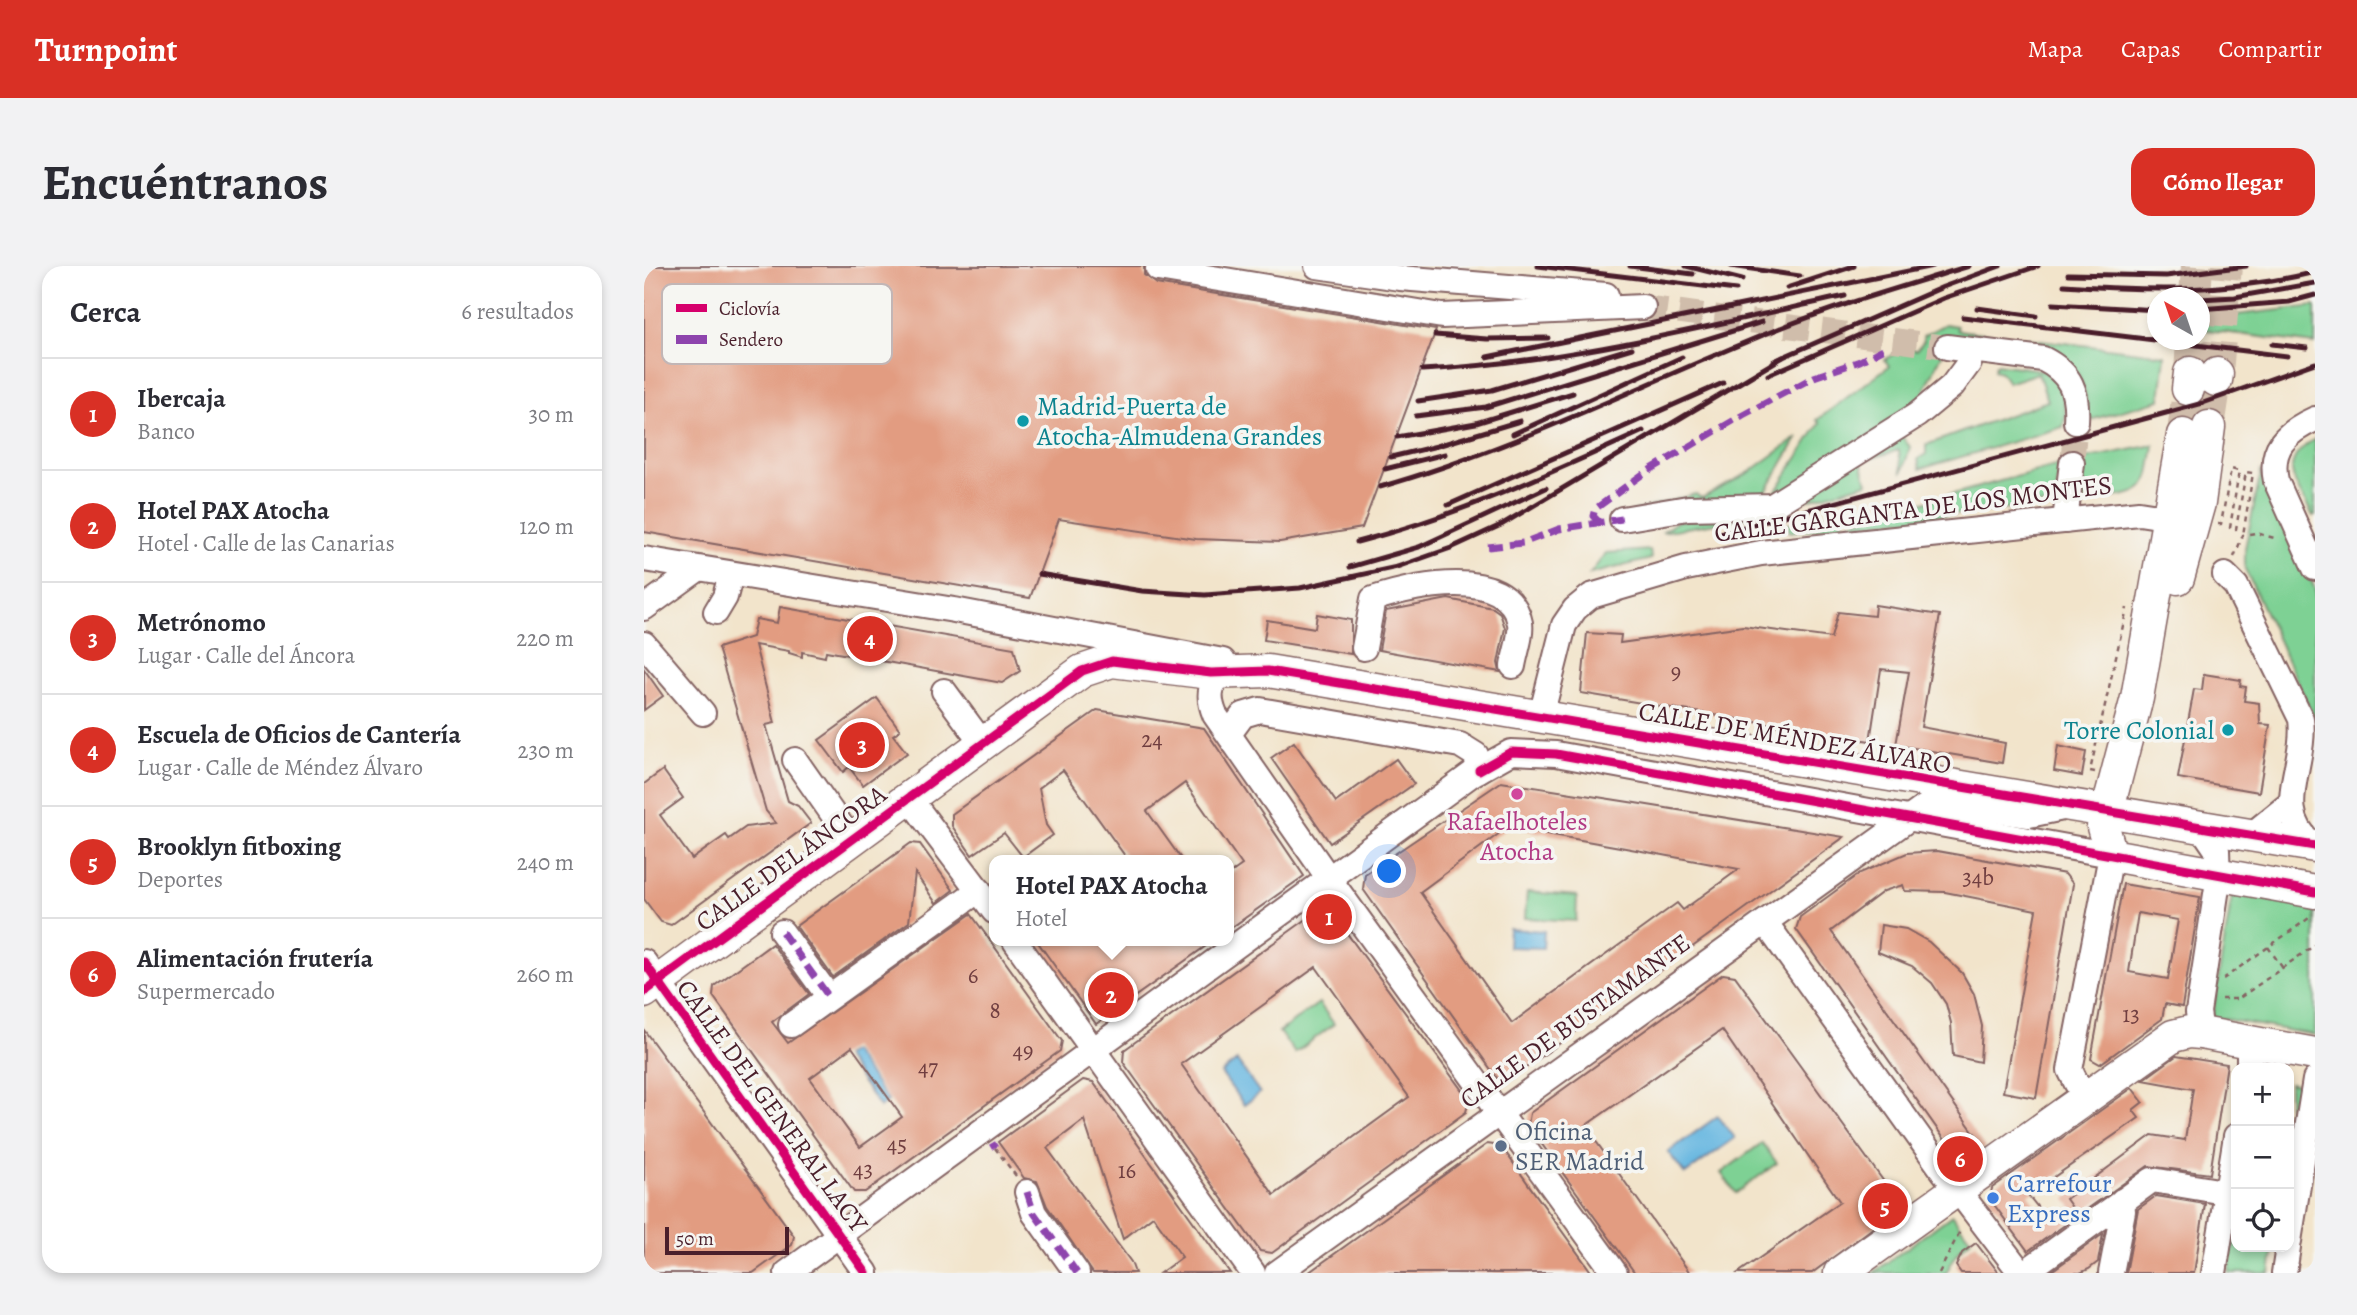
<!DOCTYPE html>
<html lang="es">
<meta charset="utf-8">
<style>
:root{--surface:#fff;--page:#f2f2f3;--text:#2b2b33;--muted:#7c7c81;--line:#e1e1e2;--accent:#d93025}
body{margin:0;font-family:Alegreya,serif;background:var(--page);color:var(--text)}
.controls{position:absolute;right:21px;bottom:21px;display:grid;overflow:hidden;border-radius:14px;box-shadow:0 4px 10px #0003}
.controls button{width:63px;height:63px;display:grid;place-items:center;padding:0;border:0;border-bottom:2px solid var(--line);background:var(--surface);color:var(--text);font:35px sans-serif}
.compass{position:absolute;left:1503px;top:21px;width:63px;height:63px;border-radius:50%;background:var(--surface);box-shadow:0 4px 10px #0003;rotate:320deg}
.scale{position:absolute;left:21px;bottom:18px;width:124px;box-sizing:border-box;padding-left:7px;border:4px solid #4a1f2b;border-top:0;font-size:19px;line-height:24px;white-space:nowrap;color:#4a1f2b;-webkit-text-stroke:5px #f6f6f2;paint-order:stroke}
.you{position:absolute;left:746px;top:606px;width:24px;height:24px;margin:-18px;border:5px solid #fff;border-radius:50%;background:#1a73e8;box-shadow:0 0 0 10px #1a73e833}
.badge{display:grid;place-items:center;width:46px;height:46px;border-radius:50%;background:var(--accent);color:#fff;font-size:23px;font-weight:700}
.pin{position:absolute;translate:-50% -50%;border:4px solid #fff;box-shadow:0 2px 7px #0006}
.popup{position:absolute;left:345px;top:589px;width:245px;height:91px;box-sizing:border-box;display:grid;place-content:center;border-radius:14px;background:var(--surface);filter:drop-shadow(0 2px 5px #0005);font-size:23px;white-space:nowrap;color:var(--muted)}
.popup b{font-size:26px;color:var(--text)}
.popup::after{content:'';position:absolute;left:50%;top:100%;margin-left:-14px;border:14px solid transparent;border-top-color:var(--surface)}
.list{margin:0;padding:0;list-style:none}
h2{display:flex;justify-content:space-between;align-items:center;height:91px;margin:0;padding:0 28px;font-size:30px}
h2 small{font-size:23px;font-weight:400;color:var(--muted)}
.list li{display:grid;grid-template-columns:46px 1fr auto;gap:21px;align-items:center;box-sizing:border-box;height:112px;padding:0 28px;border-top:2px solid var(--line)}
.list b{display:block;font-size:26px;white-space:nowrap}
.list p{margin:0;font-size:23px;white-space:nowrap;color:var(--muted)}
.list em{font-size:23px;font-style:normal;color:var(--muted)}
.icon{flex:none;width:38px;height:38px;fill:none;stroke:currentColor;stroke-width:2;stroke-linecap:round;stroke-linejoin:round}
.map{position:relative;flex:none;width:1671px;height:1007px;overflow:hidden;border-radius:21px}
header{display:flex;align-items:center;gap:42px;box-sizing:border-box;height:98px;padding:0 35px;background:var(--accent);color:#fff}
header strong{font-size:33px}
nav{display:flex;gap:38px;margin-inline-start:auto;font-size:24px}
.intro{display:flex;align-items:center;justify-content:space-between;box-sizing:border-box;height:168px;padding:0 42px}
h1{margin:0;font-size:49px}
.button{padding:18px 32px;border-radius:21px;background:var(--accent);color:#fff;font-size:24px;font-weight:700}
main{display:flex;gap:42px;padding:0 42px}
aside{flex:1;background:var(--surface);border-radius:21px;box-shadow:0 4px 10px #0003}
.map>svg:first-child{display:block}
.green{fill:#7ed194;stroke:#647860;stroke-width:2}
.water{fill:#65b6e0;stroke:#586a86;stroke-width:2}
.building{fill:#e29c81;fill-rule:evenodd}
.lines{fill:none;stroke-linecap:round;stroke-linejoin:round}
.minor-tunnel{stroke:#d0bdab;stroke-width:24;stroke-dasharray:24 12;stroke-linecap:butt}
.major-tunnel{stroke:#d0bdab;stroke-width:32;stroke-dasharray:32 16;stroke-linecap:butt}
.minor-casing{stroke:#856463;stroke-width:28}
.major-casing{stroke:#856463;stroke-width:35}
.path{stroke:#856463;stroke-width:2.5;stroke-dasharray:5 5;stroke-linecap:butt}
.minor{stroke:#fff;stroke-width:24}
.major{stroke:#fff;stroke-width:32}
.rail{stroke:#4a1f2b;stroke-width:5}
.quiet{stroke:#8e44ad;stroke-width:7;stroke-dasharray:14 7;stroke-linecap:butt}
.cycleway-casing{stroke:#f6f6f2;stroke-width:13}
.cycleway{stroke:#d6006c;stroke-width:9}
.culture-dot{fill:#0f9aa8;stroke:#f6f6f2;stroke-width:2.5}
.hotel-dot{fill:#d1479c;stroke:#f6f6f2;stroke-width:2.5}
.service-dot{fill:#5c6f8a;stroke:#f6f6f2;stroke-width:2.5}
.shop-dot{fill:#3f7fe0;stroke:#f6f6f2;stroke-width:2.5}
.labels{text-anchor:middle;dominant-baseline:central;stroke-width:7;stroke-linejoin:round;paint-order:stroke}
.number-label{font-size:23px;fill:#703e40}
.culture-label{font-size:26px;fill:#0d838f;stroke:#f6f6f2;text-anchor:start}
.street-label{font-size:26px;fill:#4a1f2b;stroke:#f6f6f2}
.hotel-label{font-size:26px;fill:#b23c85;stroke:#f6f6f2}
.service-label{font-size:26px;fill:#4e5e75;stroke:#f6f6f2;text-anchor:start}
.shop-label{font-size:26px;fill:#366cbe;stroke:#f6f6f2;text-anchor:start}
.key{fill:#f6f6f2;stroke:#c2b6b6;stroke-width:2}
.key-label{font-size:19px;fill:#4a1f2b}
</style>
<header>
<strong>Turnpoint</strong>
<nav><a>Mapa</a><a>Capas</a><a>Compartir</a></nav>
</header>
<div class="intro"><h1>Encuéntranos</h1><a class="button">Cómo llegar</a></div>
<main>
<aside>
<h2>Cerca<small>6 resultados</small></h2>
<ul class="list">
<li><span class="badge">1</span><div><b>Ibercaja</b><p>Banco</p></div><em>30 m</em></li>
<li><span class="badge">2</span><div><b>Hotel PAX Atocha</b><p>Hotel · Calle de las Canarias</p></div><em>120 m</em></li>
<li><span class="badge">3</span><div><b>Metrónomo</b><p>Lugar · Calle del Áncora</p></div><em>220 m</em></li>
<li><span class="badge">4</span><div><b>Escuela de Oficios de Cantería</b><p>Lugar · Calle de Méndez Álvaro</p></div><em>230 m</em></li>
<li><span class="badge">5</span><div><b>Brooklyn fitboxing</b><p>Deportes</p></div><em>240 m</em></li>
<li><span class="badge">6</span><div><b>Alimentación frutería</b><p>Supermercado</p></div><em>260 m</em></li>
</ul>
</aside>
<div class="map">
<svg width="1671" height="1007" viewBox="0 0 1671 1007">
<rect width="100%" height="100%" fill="#f6f6f2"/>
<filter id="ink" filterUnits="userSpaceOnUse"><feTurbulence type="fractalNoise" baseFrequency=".0143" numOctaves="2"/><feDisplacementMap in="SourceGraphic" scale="14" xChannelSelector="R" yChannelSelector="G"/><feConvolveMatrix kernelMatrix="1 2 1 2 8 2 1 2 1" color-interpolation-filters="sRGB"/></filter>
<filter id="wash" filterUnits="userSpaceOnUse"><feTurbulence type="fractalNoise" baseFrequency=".00686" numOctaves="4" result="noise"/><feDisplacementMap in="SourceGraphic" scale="28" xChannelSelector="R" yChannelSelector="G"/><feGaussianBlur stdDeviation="1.57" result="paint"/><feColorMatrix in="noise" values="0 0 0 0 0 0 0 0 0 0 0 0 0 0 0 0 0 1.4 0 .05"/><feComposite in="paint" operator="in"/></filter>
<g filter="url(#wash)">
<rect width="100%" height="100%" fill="#f2e4cb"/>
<g class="green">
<polygon points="1671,40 1671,78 1556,63 1556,53"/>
<path d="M1301,58L1313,60V64L1521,89L1516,134L1443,155C1448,72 1371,79 1311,73L1300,84L1274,138L1223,176L1136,230L1114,237H1046L987,246L1051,228L1058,232L1106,206L1154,171L1118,232L1128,231L1176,157L1173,154L1245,100L1241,94L1252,86L1257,87L1267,79L1269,84H1272L1280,75L1279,70Z"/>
<polygon points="1352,98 1398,104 1417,119 1422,149 1419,161 1276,203 1274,193 1282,188 1282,179 1404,135 1394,107 1364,117 1357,106 1350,104"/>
<polygon points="1256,168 1266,181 1258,207 1255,184 1217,195 1223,217 1101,252 1018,266 1034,255 1115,246"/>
<path d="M1671,173V249L1669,250C1652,217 1631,197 1671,173Z"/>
<path d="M1510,179C1503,221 1506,227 1462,232C1453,233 1442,236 1435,233L1439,193Z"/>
<polygon points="1415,199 1412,231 1406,238 1145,266 1143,258 1195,245 1200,258"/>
<polygon points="1617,206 1671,323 1671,454 1601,303 1601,282"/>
<polygon points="1006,284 1007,293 946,308 962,287"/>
<polygon points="1589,624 1671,638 1671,769 1568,751"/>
<polygon points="883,626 933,630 932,655 881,652"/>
<polygon points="675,737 690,758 651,787 635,766"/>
<polygon points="1645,817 1661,820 1645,916"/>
<polygon points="1118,877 1133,897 1092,927 1077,907"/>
<polygon points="1308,949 1327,974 1314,985 1302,1007 1229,1007"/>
<polygon points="1592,955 1592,981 1630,981 1626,1007 1585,1007"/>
</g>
<g class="water">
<polygon points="865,663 900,665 899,682 864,681"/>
<polygon points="208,785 244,835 236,841 200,790"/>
<polygon points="593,795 616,827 600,839 577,807"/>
<polygon points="1074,850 1091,872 1041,908 1024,886"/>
</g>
<g id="blocks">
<g class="building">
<polygon points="0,0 500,0 500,9 512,18 792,64 718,262 636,276 552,273 415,253 386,332 0,266"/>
<polygon points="804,333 849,342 856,347 861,362 854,397 856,406 735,384 742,345"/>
<polygon points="1231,339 1296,349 1277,461 1361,477 1358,497 1252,479 1265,406 1237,403 1226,475 937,427 943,367 977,369 976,377 1099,360 1187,372 1194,346 1230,350"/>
<polygon points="136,341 370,382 376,405 358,417 182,385 181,391 158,386 158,391 145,387 145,385 111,379 131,457 122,459 144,535 154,540 167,557 27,659 17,656 0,633 0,518 19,504 39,532 16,549 48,593 82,569 85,573 102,561 132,557 122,545 74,382 108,371 112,353 133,357"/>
<polygon points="673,348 707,354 707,388 620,374 623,354 671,362"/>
<polygon points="0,403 19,430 0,444"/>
<polygon points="1560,408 1597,414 1596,420 1602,421 1600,435 1615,437 1616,458 1626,459 1615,526 1534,512 1550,423 1558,424"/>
<polygon points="233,432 256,464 249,469 263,487 219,519 205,501 199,506 175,474"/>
<polygon points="453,444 560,462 660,610 584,664 584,609 598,599 541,517 503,545 538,594 484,594 419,504 395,522 402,559 409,569 379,591 360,567 328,589 308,560 308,548"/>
<polygon points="650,476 692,536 752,493 770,518 686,577 627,492"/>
<polygon points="1414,480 1442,486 1438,510 1410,505"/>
<path d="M857,516L985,536L1200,571L865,814L853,812L719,623L721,608ZM864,561L976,581L1095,603L1039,644L1033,637L868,757L776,626Z"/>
<polygon points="267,577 276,578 309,624 292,637 271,607 265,656 189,711 152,660"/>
<polygon points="1293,585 1421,608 1429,618 1392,832 1359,826 1392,644 1301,626 1261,625 1259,619 1240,625 1187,665 1341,882 1318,898 1152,663 1156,651 1216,607 1263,587"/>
<path d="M1479,618L1556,631L1538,741L1521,738L1518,753L1456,798L1447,793ZM1494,647L1534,654L1524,713L1485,706Z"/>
<path d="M674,645L688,647L825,834L822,846L628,987L616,985L479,796L480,784ZM672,701L765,831L630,929L537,798Z"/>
<path d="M327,648L418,775L416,785L221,926H210L69,730L70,720L128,678L165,728L128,756L144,777ZM208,781L258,851L216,881L166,812Z"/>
<polygon points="1237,659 1262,663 1285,676 1318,707 1330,728 1338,760 1336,796 1309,790 1307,757 1302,738 1288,717 1268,700 1234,686"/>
<polygon points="393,675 569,675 452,758"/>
<polygon points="1079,708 1091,710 1251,931 1249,947 1168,1007 1094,1007 1196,936 1078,764 941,860 1046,1007 991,1007 884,859 886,847"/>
<polygon points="0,764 150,970 148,979 109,1007 0,1007"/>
<polygon points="1532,790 1583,798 1566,908 1504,900 1384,985 1346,933 1348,922 1488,822 1499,836 1489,844 1495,852 1384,929 1396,944 1432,947 1422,933 1508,869 1541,874 1549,823 1499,814"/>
<polygon points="439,814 449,816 586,1007 516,1007 538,991 509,950 479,973 440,854 403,882 487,996 491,1007 449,1007 403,940 393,915 380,912 354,876"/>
<polygon points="843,878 857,880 948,1007 664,1007"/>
<polygon points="1512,930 1561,938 1550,1007 1482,1007 1494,943"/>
<polygon points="1459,968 1454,996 1445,1003 1436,1007 1405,1007"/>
<polygon points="1332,977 1355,1007 1317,1007 1312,1000 1318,987"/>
</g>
</g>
</g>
<g filter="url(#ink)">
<use href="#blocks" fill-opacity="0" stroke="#856463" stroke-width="2"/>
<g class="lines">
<g class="minor-tunnel">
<polyline points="999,41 1303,81"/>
<polyline points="1428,197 1432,156"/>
</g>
<g class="major-tunnel">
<polyline points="1551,32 1553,0"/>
<polyline points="1546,107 1548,74"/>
<polyline points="1573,108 1582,0"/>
<polyline points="1565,161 1572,114"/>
<polyline points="1539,169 1544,123"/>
</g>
<g class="minor-casing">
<g id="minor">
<polyline points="673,0 756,12 962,29"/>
<polyline points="514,3 798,50 999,41"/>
<path d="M1303,81L1399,93C1427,107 1434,126 1432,156"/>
<path d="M1671,153C1642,166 1625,182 1632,215L1671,302"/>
<polyline points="978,253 1044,242 1128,240 1273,149 1308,120 1325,97 1328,85"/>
<polyline points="1421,255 1428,197"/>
<polyline points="0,293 310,344 579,395"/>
<path d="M1581,309L1592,320L1657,453C1663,500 1626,544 1670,580"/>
<polyline points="0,342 54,303"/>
<polyline points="72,346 81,331 87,308"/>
<polyline points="0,378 59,447"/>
<path d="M720,382L729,333C766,321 865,297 876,357C878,369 871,387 869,400"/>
<path d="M581,407C564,417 564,432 571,449L686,614L971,1007"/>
<polyline points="300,425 339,478"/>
<polyline points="897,450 920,359 931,343 947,330 1042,302 1117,287 1495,247 1527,252"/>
<polyline points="585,468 599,449 616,444 816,479 832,489 835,504"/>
<polyline points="151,494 207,574"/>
<polyline points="265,532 350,645"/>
<polyline points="1606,570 1647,537"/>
<polyline points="1121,656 1300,906 1377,1007"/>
<polyline points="138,666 185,731"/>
<polyline points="371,675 609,1007"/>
<polyline points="0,696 222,1007"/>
<polyline points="147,759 335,624"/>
<polyline points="1557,767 1554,746 1574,615 1573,584 1558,562"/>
<polyline points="1605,802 1605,777"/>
<polyline points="383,926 390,947 433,1007"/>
<polyline points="1645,975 1671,814"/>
<polyline points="143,1007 828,508 867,486 912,488 1467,589 1426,804 1433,818 1445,828"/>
<polyline points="633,1007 1281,541 1307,538 1385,549 1419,542"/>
<polyline points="1380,1007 1508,914 1592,928"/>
<polyline points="1467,1007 1479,945 1478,935"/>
<polyline points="1570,1007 1592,870"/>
<polyline points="1640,1007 1644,981"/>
</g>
</g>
<g class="major-casing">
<g id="major">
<polyline points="1572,114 1573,108"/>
<polyline points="1544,123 1546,107"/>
<polyline points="1539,169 1493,432 1459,561 1467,589 1671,626"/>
<polyline points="1534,312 1555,237 1565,161"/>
<polyline points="0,726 438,405 468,395 567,407 624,405 1671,580"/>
<polyline points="1196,1007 1529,770 1545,766 1557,767 1671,788"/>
</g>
</g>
<g class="path">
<polyline points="1574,258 1577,258 1587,203 1595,205 1586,262 1592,263 1602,206 1609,207 1599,269"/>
<polyline points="1590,291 1599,269 1612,267 1634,273"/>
<polyline points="1451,506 1446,505 1483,342"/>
<polyline points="1624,681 1638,701"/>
<polyline points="1579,713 1668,650"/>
<polyline points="1577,733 1594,733 1671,679"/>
<polyline points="351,882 372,910"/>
<polyline points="1295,1007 1317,963"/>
</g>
<use href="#minor" class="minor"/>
<use href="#major" class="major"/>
<g class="rail">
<polyline points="894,0 1092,24"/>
<polyline points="986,0 1049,8"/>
<polyline points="1042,0 1098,14"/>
<polyline points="1087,0 1156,10"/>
<polyline points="1424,8 1522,10 1602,0"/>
<path d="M1420,19C1504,25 1588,27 1671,6"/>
<polyline points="1143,22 1210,0"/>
<polyline points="1556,33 1591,31 1671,17"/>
<polyline points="1409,38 1514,44"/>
<polyline points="1333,42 1392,50"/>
<polyline points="1556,43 1645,36 1671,29"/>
<polyline points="1319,51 1643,90"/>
<polyline points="791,69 843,73 904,72"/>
<polyline points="1628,78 1663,82"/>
<polyline points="843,91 1289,0"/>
<polyline points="1130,95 1299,21 1356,0"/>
<path d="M778,104C918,97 1064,60 1201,30"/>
<polyline points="1124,109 1300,32 1394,0"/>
<polyline points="774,135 848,124 988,82"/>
<polyline points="772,150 842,141 1118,56"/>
<polyline points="869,168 1038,91"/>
<polyline points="753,171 832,157 929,127"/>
<polyline points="747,191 793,180 876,155"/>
<polyline points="741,203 801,188"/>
<path d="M736,221C874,182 1001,116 1134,63C1196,38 1261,20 1325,0"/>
<polyline points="804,239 1079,117"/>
<polyline points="1078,267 1559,137 1671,97"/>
<path d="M713,276C813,250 905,208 999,165"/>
<polyline points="706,301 775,281 902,222"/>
<polyline points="395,308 498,325 561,329 656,322 753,301 807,282 857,259 1139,91"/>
</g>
<g class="quiet">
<polyline points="956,257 949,250 951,243 999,208 1099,149 1170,111 1216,95 1239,83"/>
<polyline points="844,281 879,277 915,263 978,253"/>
<polyline points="138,666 185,731"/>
<polyline points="348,877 351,882"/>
<polyline points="383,926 390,947 433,1007"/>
</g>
<g class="cycleway-casing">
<g id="cycleway">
<polyline points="835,504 867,486 912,488 1671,626"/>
<polyline points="0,696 222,1007"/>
<polyline points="0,726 438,405 468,395 567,407 624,405 1671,580"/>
</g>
</g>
<use href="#cycleway" class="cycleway"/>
</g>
</g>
<g class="culture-dot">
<circle cx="379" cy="155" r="7"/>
<circle cx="1584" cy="464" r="7"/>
</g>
<circle class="hotel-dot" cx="873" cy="528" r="7"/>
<circle class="service-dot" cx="857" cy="880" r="7"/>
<circle class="shop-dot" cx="1349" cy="932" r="7"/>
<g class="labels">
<g class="number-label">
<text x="1032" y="405">9</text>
<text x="508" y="473">24</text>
<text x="1334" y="611">34b</text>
<text x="329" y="709">6</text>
<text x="351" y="744">8</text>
<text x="1487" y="748">13</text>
<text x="379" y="784">49</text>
<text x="284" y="801">47</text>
<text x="253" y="878">45</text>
<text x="219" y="903">43</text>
<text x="483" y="904">16</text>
</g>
<g class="culture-label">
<text x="393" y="140">Madrid-Puerta de<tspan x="393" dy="30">Atocha-Almudena Grandes</tspan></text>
<text x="1570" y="464" text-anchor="end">Torre Colonial</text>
</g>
<g class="street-label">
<text transform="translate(1269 243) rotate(-7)">CALLE GARGANTA DE LOS MONTES</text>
<text transform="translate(1151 472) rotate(10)">CALLE DE MÉNDEZ ÁLVARO</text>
<text transform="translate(147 592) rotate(-36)">CALLE DEL ÁNCORA</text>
<text transform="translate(931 755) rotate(-36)">CALLE DE BUSTAMANTE</text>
<text transform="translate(128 840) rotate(54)">CALLE DEL GENERAL LACY</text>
</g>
<g class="hotel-label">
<text x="873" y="555">Rafaelhoteles<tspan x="873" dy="30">Atocha</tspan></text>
</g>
<g class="service-label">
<text x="871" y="865">Oficina<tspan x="871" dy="30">SER Madrid</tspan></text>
</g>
<g class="shop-label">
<text x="1363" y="917">Carrefour<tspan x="1363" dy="30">Express</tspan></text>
</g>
</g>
<rect x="18" y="18" width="230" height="80" rx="10" class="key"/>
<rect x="32" y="38" width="31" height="8" fill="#d6006c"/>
<rect x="32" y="69" width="31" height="9" fill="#8e44ad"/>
<g class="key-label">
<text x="75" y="49">Ciclovía</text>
<text x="75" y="80">Sendero</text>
</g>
</svg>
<div class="controls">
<button>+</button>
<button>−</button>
<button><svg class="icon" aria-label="locate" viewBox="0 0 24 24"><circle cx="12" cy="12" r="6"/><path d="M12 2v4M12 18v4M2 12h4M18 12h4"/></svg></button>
</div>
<svg class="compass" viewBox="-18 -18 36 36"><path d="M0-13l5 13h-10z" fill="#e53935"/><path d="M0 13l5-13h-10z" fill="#7c7c81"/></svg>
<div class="scale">50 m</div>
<div class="you"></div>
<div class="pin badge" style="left:685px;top:651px">1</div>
<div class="pin badge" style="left:467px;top:729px">2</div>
<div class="popup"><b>Hotel PAX Atocha</b>Hotel</div>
<div class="pin badge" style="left:218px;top:479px">3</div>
<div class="pin badge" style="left:226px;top:373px">4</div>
<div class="pin badge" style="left:1241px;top:940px">5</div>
<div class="pin badge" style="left:1316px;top:893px">6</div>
</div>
</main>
